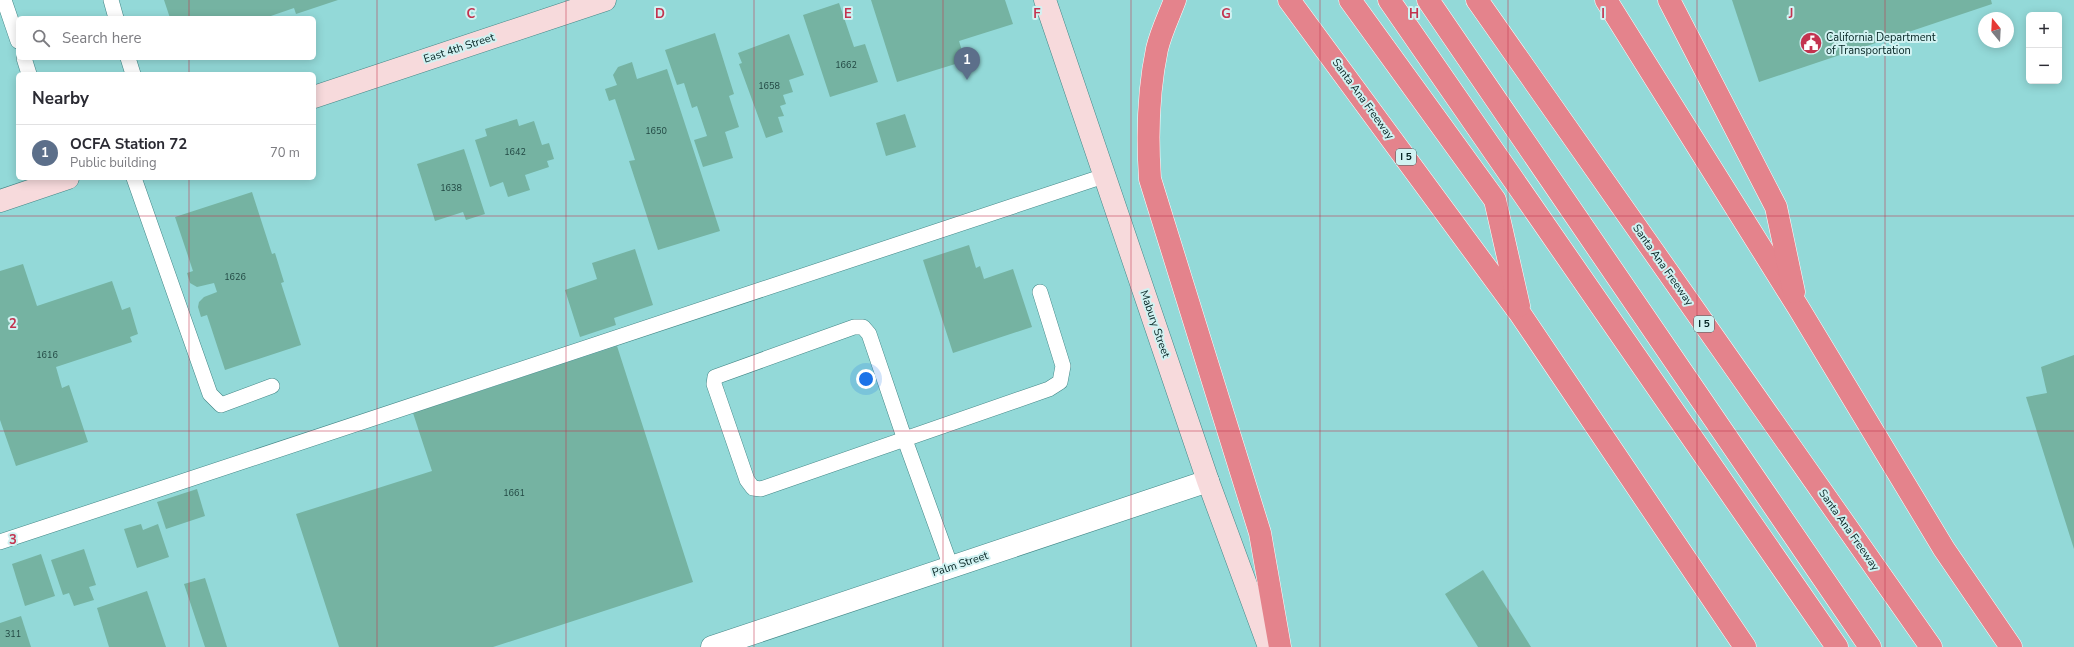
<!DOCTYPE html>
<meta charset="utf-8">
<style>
:root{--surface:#fff;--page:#f7f7f7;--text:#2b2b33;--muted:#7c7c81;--line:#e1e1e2;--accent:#7c3aed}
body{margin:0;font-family:"Nunito Sans",sans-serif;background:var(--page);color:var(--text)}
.controls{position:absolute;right:12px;top:12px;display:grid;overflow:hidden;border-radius:6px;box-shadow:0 2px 10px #0003}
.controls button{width:36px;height:36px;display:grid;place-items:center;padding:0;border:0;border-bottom:1px solid var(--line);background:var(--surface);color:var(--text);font:20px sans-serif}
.compass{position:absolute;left:1978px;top:12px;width:36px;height:36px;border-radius:50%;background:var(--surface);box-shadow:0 2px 10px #0003;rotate:342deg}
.you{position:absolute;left:866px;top:379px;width:14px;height:14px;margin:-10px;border:3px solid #fff;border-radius:50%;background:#1a73e8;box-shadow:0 0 0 6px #1a73e833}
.badge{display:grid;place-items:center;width:26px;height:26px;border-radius:50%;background:var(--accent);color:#fff;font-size:13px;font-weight:700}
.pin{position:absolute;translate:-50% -33px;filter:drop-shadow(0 1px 2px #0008)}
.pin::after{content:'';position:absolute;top:21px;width:14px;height:12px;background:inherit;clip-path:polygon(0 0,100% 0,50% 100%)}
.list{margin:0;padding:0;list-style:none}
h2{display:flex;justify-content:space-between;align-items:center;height:52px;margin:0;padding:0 16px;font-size:17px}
h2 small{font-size:13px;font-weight:400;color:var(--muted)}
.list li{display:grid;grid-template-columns:26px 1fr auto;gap:12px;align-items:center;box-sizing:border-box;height:56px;padding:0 16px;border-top:1px solid var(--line)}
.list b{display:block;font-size:15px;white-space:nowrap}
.list p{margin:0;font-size:13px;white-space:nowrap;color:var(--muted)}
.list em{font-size:13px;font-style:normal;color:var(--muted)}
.icon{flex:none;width:22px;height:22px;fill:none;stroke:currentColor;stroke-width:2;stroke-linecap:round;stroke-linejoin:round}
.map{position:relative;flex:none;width:2074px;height:647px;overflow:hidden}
.search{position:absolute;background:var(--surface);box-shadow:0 2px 10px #0003;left:16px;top:16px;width:300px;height:44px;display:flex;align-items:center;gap:10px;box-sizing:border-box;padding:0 14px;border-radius:6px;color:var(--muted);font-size:15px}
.panel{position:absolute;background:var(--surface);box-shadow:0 2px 10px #0003;left:16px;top:72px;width:300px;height:108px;border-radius:6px}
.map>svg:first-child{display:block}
.building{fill:#75b3a2}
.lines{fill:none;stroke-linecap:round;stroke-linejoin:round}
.service-casing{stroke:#428686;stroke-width:16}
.minor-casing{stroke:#428686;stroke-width:23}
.secondary-casing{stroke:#428686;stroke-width:23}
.motorway-casing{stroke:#fff;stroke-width:23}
.service{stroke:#fff;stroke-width:15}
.minor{stroke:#fff;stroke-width:22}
.secondary{stroke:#f7dadc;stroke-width:22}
.motorway{stroke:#e4838c;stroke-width:22}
.grid{fill:none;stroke:#c3334f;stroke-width:1;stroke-opacity:0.55}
.labels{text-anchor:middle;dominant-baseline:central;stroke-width:4;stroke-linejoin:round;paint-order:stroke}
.number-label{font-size:9px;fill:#214742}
.shield{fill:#d1f2f2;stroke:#426160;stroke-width:1}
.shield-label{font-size:10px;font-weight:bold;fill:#052322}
.poi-label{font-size:11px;fill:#052322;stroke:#d1f2f2;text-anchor:start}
.street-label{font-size:11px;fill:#052322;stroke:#d1f2f2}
.grid-label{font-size:13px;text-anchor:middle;font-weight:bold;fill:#c3334f;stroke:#d1f2f2;stroke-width:4;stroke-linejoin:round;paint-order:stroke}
</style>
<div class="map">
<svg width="2074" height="647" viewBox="0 0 2074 647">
<rect width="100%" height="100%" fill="#93d9d8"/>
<g class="building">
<polygon points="164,0 338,0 296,14 294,8 265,18 170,18"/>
<polygon points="871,0 1005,0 1013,24 959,41 965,61 897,82"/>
<polygon points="1732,0 1991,0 1992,4 1759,82"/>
<polygon points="839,3 854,47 865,44 878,82 830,97 803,15"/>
<polygon points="715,33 734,94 729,96 739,127 725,132 733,158 703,167 694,140 707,136 697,106 692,108 684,83 677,85 665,50"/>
<polygon points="789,34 804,75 789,80 793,92 783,95 786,104 780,106 784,116 778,117 783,132 766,138 739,64 742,63 738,53"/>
<polygon points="632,62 637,79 667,69 720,231 658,250 629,161 635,160 615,99 609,101 605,89 617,85 613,75 618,67"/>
<polygon points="905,114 916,147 886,156 876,123"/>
<polygon points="517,119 519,126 534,121 542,145 549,143 554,159 547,161 549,167 525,175 530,190 508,197 503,182 490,187 475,140 487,136 485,129"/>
<polygon points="464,149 485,214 466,220 463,212 435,221 417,164"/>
<polygon points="252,192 272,254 275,253 284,282 281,283 301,345 225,370 207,315 201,317 198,307 199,302 204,297 217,292 214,283 197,287 190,283 187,273 193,271 175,217"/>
<polygon points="969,245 976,268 980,266 984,279 1013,269 1032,327 953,353 923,260"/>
<polygon points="635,249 653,305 614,318 616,325 580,337 565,290 597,279 592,263"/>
<polygon points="23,264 37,306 112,281 122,310 130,307 138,334 130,337 132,342 56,367 62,388 69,385 88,442 16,466 0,420 0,271"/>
<polygon points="617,346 693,582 493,647 339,647 296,514 432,471 413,413"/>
<polygon points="2074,355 2074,549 2026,397 2047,393 2041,367"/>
<polygon points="197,489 205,516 166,529 157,502"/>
<polygon points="141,524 143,530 158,524 169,557 137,568 124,529"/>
<polygon points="84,549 96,585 89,587 94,600 74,606 69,593 63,595 51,560"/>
<polygon points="41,554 55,596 25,606 12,564"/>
<polygon points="1483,570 1531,647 1478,647 1445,594"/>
<polygon points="205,578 227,647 205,647 184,584"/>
<polygon points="147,591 166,647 109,647 97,608"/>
<polygon points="21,616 31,647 0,647 0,623"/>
</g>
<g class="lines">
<g class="service-casing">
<g id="service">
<polyline points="4,0 18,41"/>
<polyline points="111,0 116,18"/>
<polyline points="24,58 29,74"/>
<polyline points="128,58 133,74"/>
<polyline points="134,178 210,394 221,405 272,386"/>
<polyline points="0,542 1104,176"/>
<polyline points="951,567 905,440 869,334 863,327 854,327 715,377 714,384 747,480 753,488 761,489 1049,389 1060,382 1063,366 1040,292"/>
</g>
</g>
<g class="minor-casing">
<polyline id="minor" points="712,647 1208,481"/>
</g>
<g class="secondary-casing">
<g id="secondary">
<polyline points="1045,0 1208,481 1269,647"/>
<polyline points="314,97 605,0"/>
<polyline points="0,201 68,178"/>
</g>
</g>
<g class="motorway-casing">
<g id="motorway">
<path d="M1175,0C1169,16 1161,32 1157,49C1148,92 1147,135 1150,179L1260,533L1280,647"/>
<polyline points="1289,0 1521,315 1745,647"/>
<polyline points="1350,0 1495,200 1519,306"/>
<polyline points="1389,0 1837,647"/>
<polyline points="1428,0 1870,647"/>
<polyline points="1477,0 1931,647"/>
<polyline points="1606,0 1798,307 1944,549 2011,647"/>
<polyline points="1669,0 1776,207 1794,292"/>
</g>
</g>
<use href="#service" class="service"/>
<use href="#minor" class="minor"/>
<use href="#secondary" class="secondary"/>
<use href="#motorway" class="motorway"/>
</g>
<path class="grid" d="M189,0V18M377,0V647M566,0V647M754,0V647M943,0V647M1131,0V647M1320,0V647M1508,0V647M1697,0V647M1885,0V647M189,58V74M189,178V647M0,216H2074M0,431H2074"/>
<defs>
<g id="civic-disc" transform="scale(1.15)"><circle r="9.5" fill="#c3334f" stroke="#d1f2f2"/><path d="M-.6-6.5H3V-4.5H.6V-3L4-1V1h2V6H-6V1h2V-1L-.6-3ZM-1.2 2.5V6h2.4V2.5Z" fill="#fff"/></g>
</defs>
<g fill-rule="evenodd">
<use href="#civic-disc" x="1811" y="43"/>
</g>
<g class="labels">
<g class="number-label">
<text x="846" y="65">1662</text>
<text x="769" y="86">1658</text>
<text x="656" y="131">1650</text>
<text x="515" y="152">1642</text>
<text x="451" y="188">1638</text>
<text x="235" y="277">1626</text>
<text x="47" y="355">1616</text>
<text x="514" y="493">1661</text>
<text x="13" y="634">311</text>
</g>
<g class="shield">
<rect x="1396" y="149" width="20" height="16" rx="3"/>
<rect x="1694" y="316" width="20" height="16" rx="3"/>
</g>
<g class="shield-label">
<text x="1406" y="157">I 5</text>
<text x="1704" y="324">I 5</text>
</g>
<g class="poi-label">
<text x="1826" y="37">California Department<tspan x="1826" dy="13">of Transportation</tspan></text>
</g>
<g class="street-label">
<text transform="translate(459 48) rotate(-18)">East 4th Street</text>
<text transform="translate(1363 99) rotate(54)">Santa Ana Freeway</text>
<text transform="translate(1663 265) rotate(55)">Santa Ana Freeway</text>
<text transform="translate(1155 324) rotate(71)">Mabury Street</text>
<text transform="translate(1849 530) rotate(55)">Santa Ana Freeway</text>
<text transform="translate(960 564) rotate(-18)">Palm Street</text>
</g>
</g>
<g class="grid-label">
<text x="471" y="18">C</text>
<text x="660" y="18">D</text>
<text x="848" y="18">E</text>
<text x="1037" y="18">F</text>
<text x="1226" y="18">G</text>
<text x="1414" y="18">H</text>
<text x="1603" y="18">I</text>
<text x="1791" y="18">J</text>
<text x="13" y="328">2</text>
<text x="13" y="544">3</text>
</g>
</svg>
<div class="controls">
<button>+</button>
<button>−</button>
</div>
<svg class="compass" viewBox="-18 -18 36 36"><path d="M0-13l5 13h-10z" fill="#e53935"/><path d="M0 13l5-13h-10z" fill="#7c7c81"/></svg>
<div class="you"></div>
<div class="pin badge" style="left:967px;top:80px;background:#5c6f8a">1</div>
<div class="search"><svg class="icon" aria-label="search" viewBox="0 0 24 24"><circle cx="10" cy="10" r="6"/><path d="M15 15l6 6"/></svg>Search here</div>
<section class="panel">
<h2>Nearby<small></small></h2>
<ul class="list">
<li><span class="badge" style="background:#5c6f8a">1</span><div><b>OCFA Station 72</b><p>Public building</p></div><em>70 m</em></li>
</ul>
</section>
</div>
